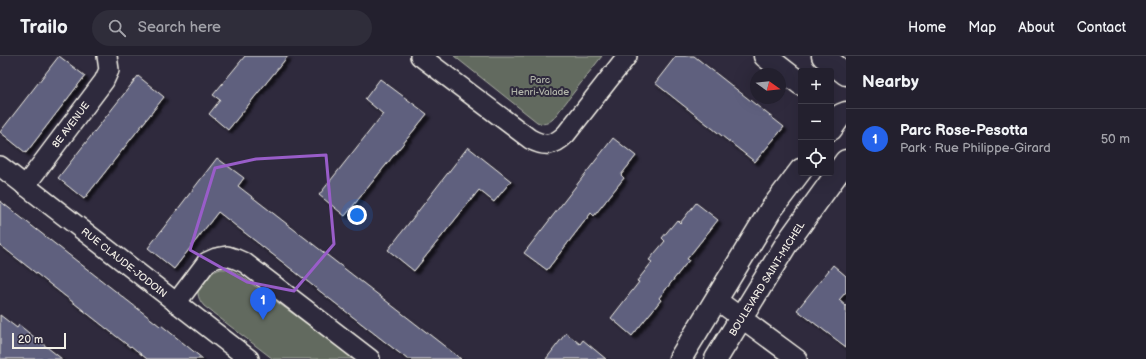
<!DOCTYPE html>
<meta charset="utf-8">
<style>
:root{--surface:#23202e;--page:#2f2d3a;--text:#f1f3f6;--muted:#a3a3aa;--line:#403e4a;--accent:#2563eb}
body{margin:0;font-family:"Balsamiq Sans",sans-serif;background:var(--page);color:var(--text)}
.controls{position:absolute;right:12px;top:12px;display:grid;overflow:hidden;border-radius:4px;box-shadow:0 4px 16px #0002}
.controls button{width:36px;height:36px;display:grid;place-items:center;padding:0;border:0;border-bottom:1px solid var(--line);background:var(--surface);color:var(--text);font:20px sans-serif}
.compass{position:absolute;left:750px;top:12px;width:36px;height:36px;border-radius:50%;background:var(--surface);box-shadow:0 4px 16px #0002;rotate:105deg}
.scale{position:absolute;left:12px;bottom:10px;width:54px;box-sizing:border-box;padding-left:4px;border:2px solid #f4f1e8;border-top:0;font-size:11px;line-height:14px;white-space:nowrap;color:#f4f1e8;-webkit-text-stroke:3px #2f2a3d;paint-order:stroke}
.you{position:absolute;left:357px;top:159px;width:14px;height:14px;margin:-10px;border:3px solid #fff;border-radius:50%;background:#1a73e8;box-shadow:0 0 0 6px #1a73e833}
.badge{display:grid;place-items:center;width:26px;height:26px;border-radius:50%;background:var(--accent);color:#fff;font-size:13px;font-weight:700}
.pin{position:absolute;translate:-50% -33px;filter:drop-shadow(0 1px 2px #0008)}
.pin::after{content:'';position:absolute;top:21px;width:14px;height:12px;background:inherit;clip-path:polygon(0 0,100% 0,50% 100%)}
.list{margin:0;padding:0;list-style:none}
h2{display:flex;justify-content:space-between;align-items:center;height:52px;margin:0;padding:0 16px;font-size:17px}
h2 small{font-size:13px;font-weight:400;color:var(--muted)}
.list li{display:grid;grid-template-columns:26px 1fr auto;gap:12px;align-items:center;box-sizing:border-box;height:60px;padding:0 16px;border-top:1px solid var(--line)}
.list b{display:block;font-size:15px;white-space:nowrap}
.list p{margin:0;font-size:13px;white-space:nowrap;color:var(--muted)}
.list em{font-size:13px;font-style:normal;color:var(--muted)}
.icon{flex:none;width:22px;height:22px;fill:none;stroke:currentColor;stroke-width:2;stroke-linecap:round;stroke-linejoin:round}
.map{position:relative;flex:none;width:846px;height:303px;overflow:hidden}
header{display:flex;align-items:center;gap:24px;box-sizing:border-box;height:56px;padding:0 20px;background:var(--surface);border-bottom:1px solid var(--line)}
header strong{font-size:19px}
nav{display:flex;gap:22px;margin-inline-start:auto;font-size:14px}
.search{width:280px;height:36px;background:var(--page);display:flex;align-items:center;gap:10px;box-sizing:border-box;padding:0 14px;border-radius:22px;color:var(--muted);font-size:15px}
main{display:flex}
aside{flex:1;background:var(--surface)}
.map>svg:first-child{display:block}
.green{fill:#626b5f;stroke:#abaea4}
.building{fill:#5e617e;stroke:#f4f1e8;filter:url(#shadow)}
.lines{fill:none;stroke-linecap:round;stroke-linejoin:round}
.street-casing{stroke:#f4f1e8;stroke-width:22}
.secondary-casing{stroke:#f4f1e8;stroke-width:25}
.street{stroke:#2f2a3d;stroke-width:19}
.secondary{stroke:#2f2a3d;stroke-width:22}
.marked{fill:none;stroke:#995dc9;stroke-width:3;stroke-linejoin:round}
.labels{text-anchor:middle;dominant-baseline:central;stroke-width:4;stroke-linejoin:round;paint-order:stroke}
.park-label{font-size:10px;fill:#b2b5aa;stroke:#2f2a3d}
.street-label{font-size:10px;fill:#f4f1e8;stroke:#2f2a3d}
</style>
<header>
<strong>Trailo</strong>
<div class="search"><svg class="icon" aria-label="search" viewBox="0 0 24 24"><circle cx="10" cy="10" r="6"/><path d="M15 15l6 6"/></svg>Search here</div>
<nav><a>Home</a><a>Map</a><a>About</a><a>Contact</a></nav>
</header>
<main>
<div class="map">
<svg width="846" height="303" viewBox="0 0 846 303">
<defs>
<filter id="shadow"><feDropShadow dx="3.5" dy="3.5" stdDeviation="1" flood-color="#0009"/></filter>
</defs>
<rect width="100%" height="100%" fill="#2f2a3d"/>
<filter id="ink" filterUnits="userSpaceOnUse"><feTurbulence type="fractalNoise" baseFrequency=".025" numOctaves="2"/><feDisplacementMap in="SourceGraphic" scale="8" xChannelSelector="R" yChannelSelector="G"/><feConvolveMatrix kernelMatrix="1 2 1 2 8 2 1 2 1" color-interpolation-filters="sRGB"/></filter>
<g filter="url(#ink)">
<g class="green">
<path d="M454,0H602L553,63C547,68 544,69 537,66Z"/>
<path d="M221,213H229L240,219L355,303H273L204,250C189,233 204,218 221,213Z"/>
</g>
<g class="building">
<polygon points="59,0 85,20 26,97 0,76"/>
<polygon points="245,0 288,0 228,74 209,58 220,44 213,39"/>
<polygon points="676,0 694,0 784,71 755,106 655,27"/>
<polygon points="138,20 164,41 84,143 58,122"/>
<polygon points="380,23 427,58 345,160 319,139 383,58 365,43"/>
<polygon points="613,82 636,100 621,119 624,122 594,160 591,157 547,214 524,197"/>
<polygon points="468,91 511,125 494,146 479,134 414,215 388,194"/>
<polygon points="217,102 244,122 238,130 461,303 407,303 218,156 174,213 148,192"/>
<polygon points="0,145 160,270 161,269 203,303 147,303 131,290 130,291 0,189"/>
<polygon points="696,147 718,164 687,203 689,204 659,242 661,244 632,280 611,262 639,226 637,225 652,206 649,204 665,185 662,182 677,164 680,167"/>
<polygon points="833,209 846,220 846,236 839,244 846,250 846,291 797,254"/>
<polygon points="0,259 17,272 19,269 62,303 0,303"/>
<polygon points="566,277 580,288 583,284 606,303 546,303"/>
</g>
<g class="lines">
<g class="street-casing">
<g id="street">
<path d="M420,0L530,83C545,91 554,90 566,78L627,0"/>
<polyline points="0,110 249,303"/>
<polyline points="25,130 104,25 109,14 107,0"/>
<polyline points="717,244 797,303"/>
<polyline points="176,247 207,206 216,202 227,200 236,203 245,207 370,303"/>
</g>
</g>
<g class="secondary-casing">
<g id="secondary">
<polyline points="765,0 801,28"/>
<polyline points="823,0 846,18"/>
<polyline points="831,73 841,59 846,57"/>
<polyline points="680,303 770,155 801,114"/>
<polyline points="716,303 787,187 846,105"/>
</g>
</g>
<use href="#street" class="street"/>
<use href="#secondary" class="secondary"/>
</g>
</g>
<path class="marked" d="M326,99L334,188L294,235L247,226L190,194L215,112L256,103Z"/>
<g class="labels">
<g class="park-label">
<text x="540" y="24">Parc<tspan x="540" dy="12">Henri-Valade</tspan></text>
</g>
<g class="street-label">
<text transform="translate(71 69) rotate(-53)">8E AVENUE</text>
<text transform="translate(124 207) rotate(38)">RUE CLAUDE-JODOIN</text>
<text transform="translate(767 223) rotate(-58)">BOULEVARD SAINT-MICHEL</text>
</g>
</g>
</svg>
<div class="controls">
<button>+</button>
<button>−</button>
<button><svg class="icon" aria-label="locate" viewBox="0 0 24 24"><circle cx="12" cy="12" r="6"/><path d="M12 2v4M12 18v4M2 12h4M18 12h4"/></svg></button>
</div>
<svg class="compass" viewBox="-18 -18 36 36"><path d="M0-13l5 13h-10z" fill="#e53935"/><path d="M0 13l5-13h-10z" fill="#a3a3aa"/></svg>
<div class="scale">20 m</div>
<div class="you"></div>
<div class="pin badge" style="left:263px;top:264px">1</div>
</div>
<aside>
<h2>Nearby<small></small></h2>
<ul class="list">
<li><span class="badge">1</span><div><b>Parc Rose-Pesotta</b><p>Park · Rue Philippe-Girard</p></div><em>50 m</em></li>
</ul>
</aside>
</main>
